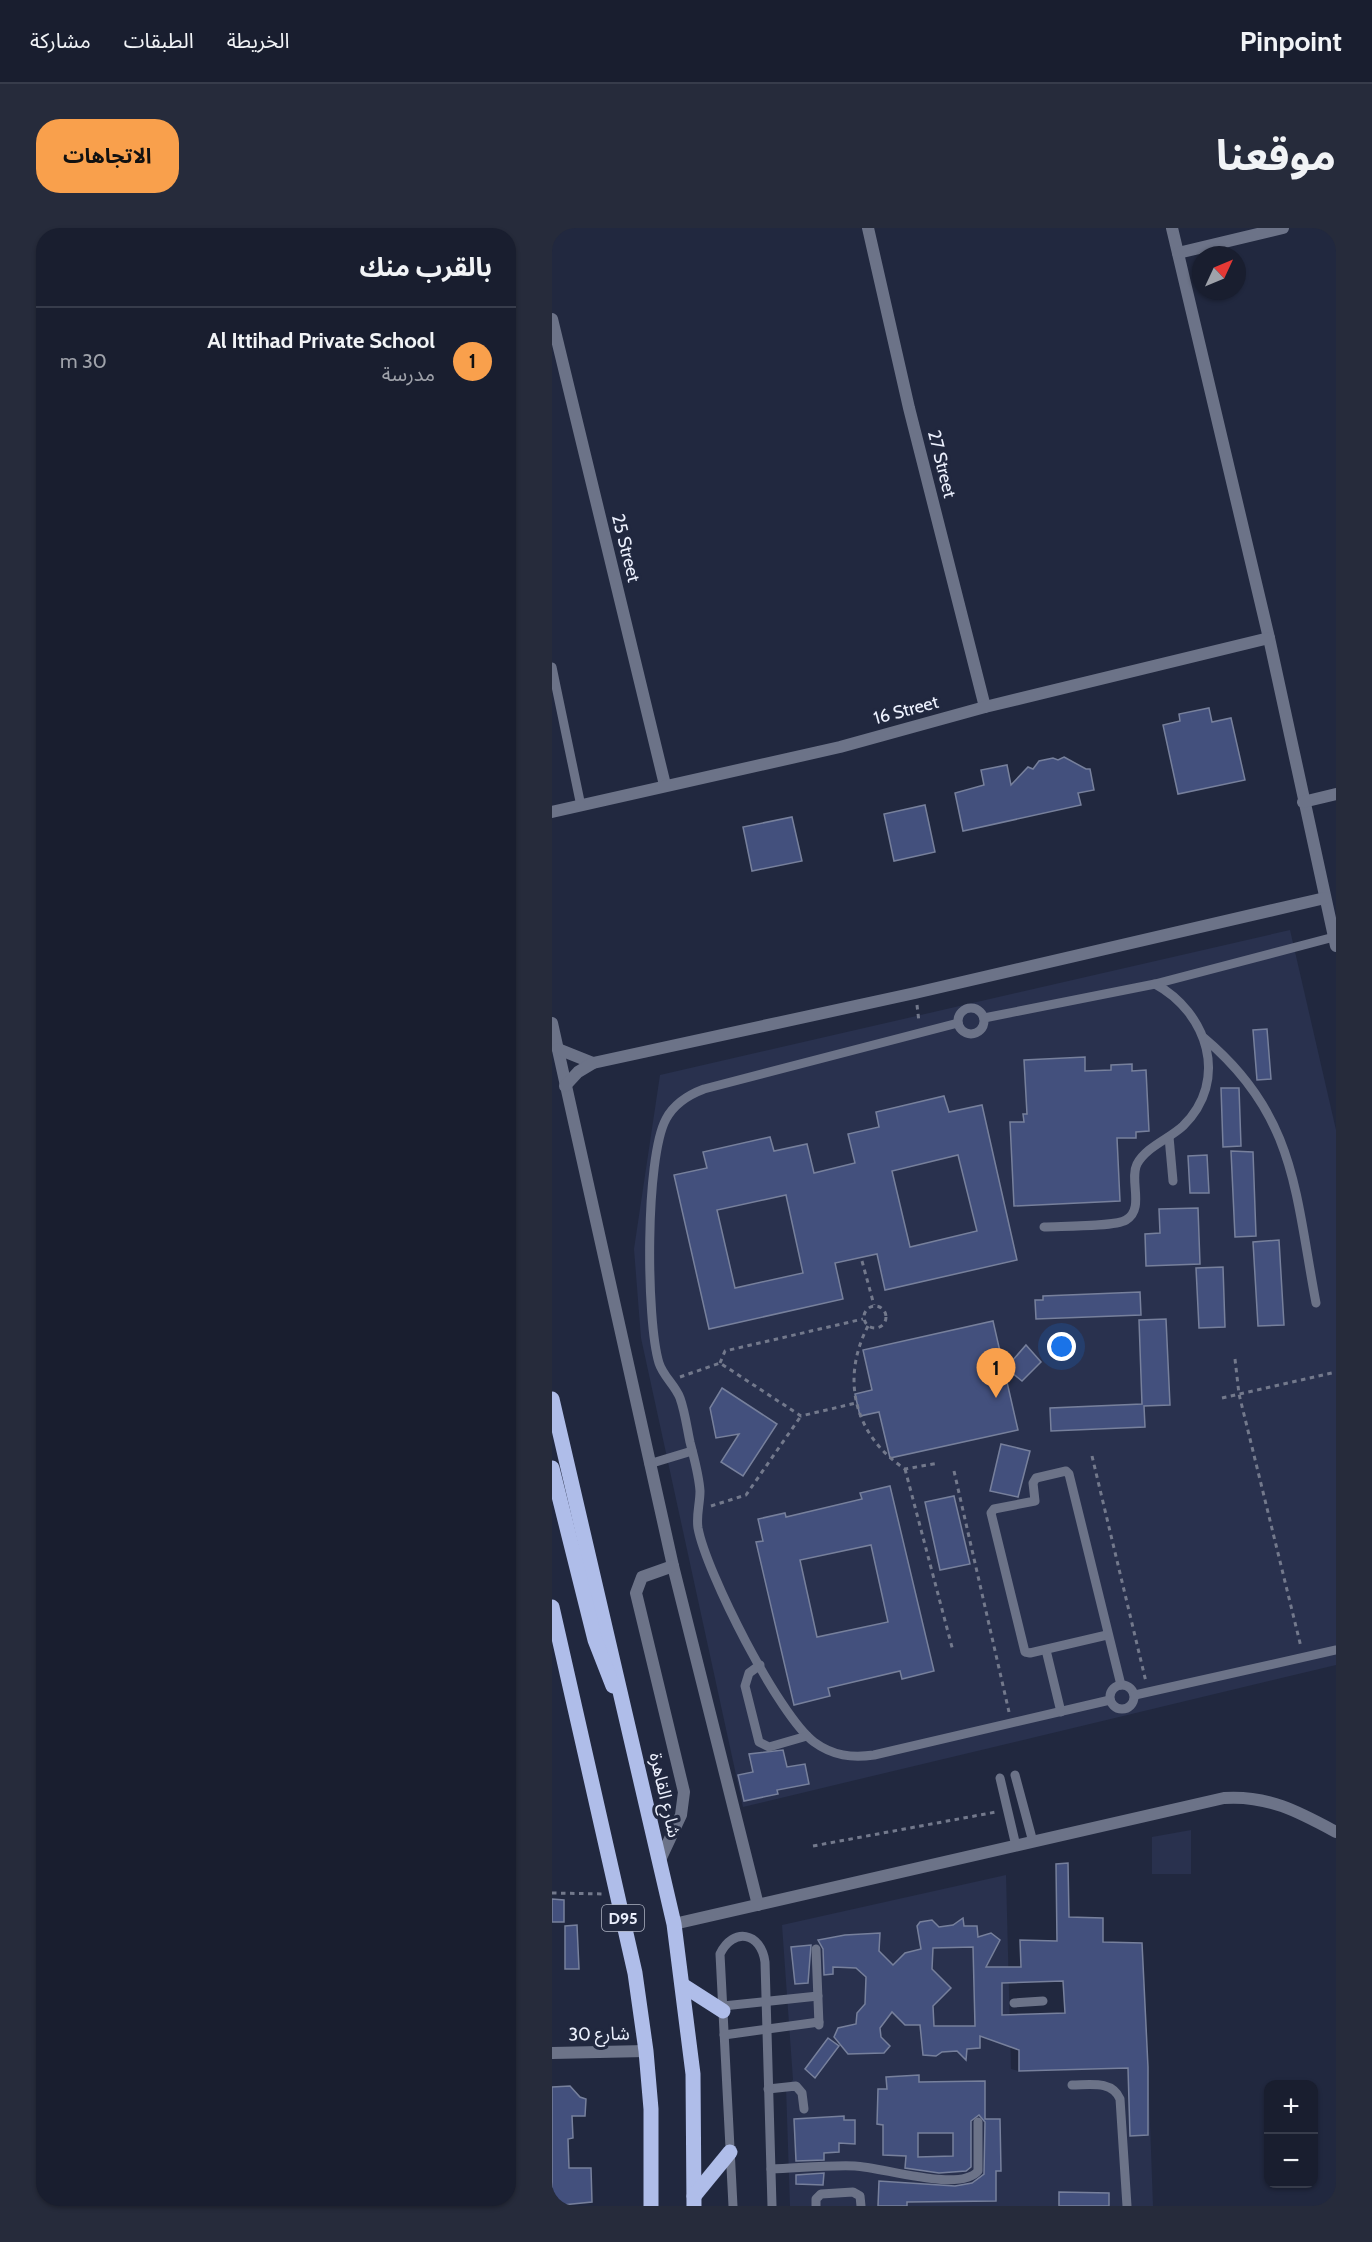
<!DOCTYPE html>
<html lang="ar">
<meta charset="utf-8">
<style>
:root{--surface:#191e2f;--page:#262b3b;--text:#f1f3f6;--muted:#9fa2aa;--line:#373c4b;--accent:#f9a04c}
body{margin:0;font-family:Cabin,"Noto Sans Arabic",sans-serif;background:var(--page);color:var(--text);direction:rtl}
.controls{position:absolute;right:18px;bottom:18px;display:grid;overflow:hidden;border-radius:12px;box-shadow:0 2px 4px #0004}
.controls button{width:54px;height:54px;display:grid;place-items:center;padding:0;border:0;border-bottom:2px solid var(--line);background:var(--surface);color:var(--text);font:30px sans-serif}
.compass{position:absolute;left:640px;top:18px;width:54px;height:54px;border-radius:50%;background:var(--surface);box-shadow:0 2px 4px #0004;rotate:46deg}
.you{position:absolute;left:510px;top:1119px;width:21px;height:21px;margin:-15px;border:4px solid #fff;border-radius:50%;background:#1a73e8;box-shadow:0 0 0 9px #1a73e833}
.badge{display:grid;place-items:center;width:39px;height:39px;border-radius:50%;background:var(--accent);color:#111;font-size:20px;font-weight:700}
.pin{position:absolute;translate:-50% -50px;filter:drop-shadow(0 2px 3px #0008)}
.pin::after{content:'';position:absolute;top:32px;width:21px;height:18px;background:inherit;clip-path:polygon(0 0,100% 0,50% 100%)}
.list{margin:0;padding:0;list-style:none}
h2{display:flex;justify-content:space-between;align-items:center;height:78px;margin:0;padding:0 24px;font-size:26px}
h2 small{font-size:20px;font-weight:400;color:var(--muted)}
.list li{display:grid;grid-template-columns:39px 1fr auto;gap:18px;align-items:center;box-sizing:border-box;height:108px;padding:0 24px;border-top:2px solid var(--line)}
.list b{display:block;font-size:22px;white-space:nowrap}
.list p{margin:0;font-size:20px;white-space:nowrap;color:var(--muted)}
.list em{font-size:20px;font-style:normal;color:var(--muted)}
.map{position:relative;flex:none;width:784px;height:1978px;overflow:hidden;direction:ltr;border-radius:24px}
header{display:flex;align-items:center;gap:36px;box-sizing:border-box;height:84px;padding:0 30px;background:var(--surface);border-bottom:2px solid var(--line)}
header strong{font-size:28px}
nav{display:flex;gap:33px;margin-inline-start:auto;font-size:21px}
.intro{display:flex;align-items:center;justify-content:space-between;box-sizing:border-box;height:144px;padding:0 36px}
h1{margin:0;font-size:42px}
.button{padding:15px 27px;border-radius:24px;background:var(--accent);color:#111;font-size:21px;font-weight:700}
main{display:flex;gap:36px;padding:0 36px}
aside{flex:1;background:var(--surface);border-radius:24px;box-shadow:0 2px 4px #0004}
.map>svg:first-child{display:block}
.built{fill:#29314e}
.building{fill:#43507d;stroke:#77809c;stroke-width:1.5;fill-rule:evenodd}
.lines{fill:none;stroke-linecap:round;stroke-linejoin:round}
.path{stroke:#73798c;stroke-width:3;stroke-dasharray:4.5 4.5;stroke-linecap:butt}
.lane{stroke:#6c7388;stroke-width:9}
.street{stroke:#6c7388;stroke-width:12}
.primary{stroke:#afbde9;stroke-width:15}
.labels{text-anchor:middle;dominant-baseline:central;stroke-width:6;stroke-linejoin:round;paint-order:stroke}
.shield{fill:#21283f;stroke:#afb4c4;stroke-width:1.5}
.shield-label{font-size:16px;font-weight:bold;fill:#ecf0fd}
.street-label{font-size:18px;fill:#ecf0fd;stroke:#21283f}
</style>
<header>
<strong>Pinpoint</strong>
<nav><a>الخريطة</a><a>الطبقات</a><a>مشاركة</a></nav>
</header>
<div class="intro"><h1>موقعنا</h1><a class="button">الاتجاهات</a></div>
<main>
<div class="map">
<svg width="784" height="1978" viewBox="0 0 784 1978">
<rect width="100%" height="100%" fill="#21283f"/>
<g class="built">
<polygon points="738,702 784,902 784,1437 191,1579 89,1110 82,1021 108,847"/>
<polygon points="639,1602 639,1646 600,1646 600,1609"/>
<polygon points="454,1647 459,1841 467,1843 596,1839 601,1978 238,1978 234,1859 241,1852 230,1697"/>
</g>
<g class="building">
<polygon points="657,480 660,494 679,490 693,552 626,566 611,497 628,493 627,486"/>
<polygon points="512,529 534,541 538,541 542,562 526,565 529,577 411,603 403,565 432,557 429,542 455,537 459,557 476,539 481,541 487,533 501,530 506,532"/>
<polygon points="373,577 383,624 342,633 332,586"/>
<polygon points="240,589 250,633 200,643 191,599"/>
<polygon points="715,801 719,851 705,852 701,802"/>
<polygon points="533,829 533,843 559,842 559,837 580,836 580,843 594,842 597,903 584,904 584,910 565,910 568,973 462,978 458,894 472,894 471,886 475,886 472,832"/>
<polygon points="669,860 687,860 689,918 671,919"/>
<path d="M392,868L397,884L430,877L465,1032L333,1062L325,1026L283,1035L291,1071L157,1101L122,947L155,940L151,924L218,909L222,923L255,916L262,945L303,935L296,906L327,899L324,884ZM406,927L425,1003L358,1019L340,943ZM234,967L251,1045L183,1060L165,982Z"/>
<polygon points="679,923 701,924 704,1008 683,1009"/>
<polygon points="655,927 657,965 638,965 636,928"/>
<polygon points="646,980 648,1036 594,1038 593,1006 608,1005 607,981"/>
<polygon points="727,1012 732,1097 706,1098 701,1014"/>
<polygon points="671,1039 673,1099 647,1100 644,1040"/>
<polygon points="588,1064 589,1087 484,1091 483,1072 491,1072 491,1068"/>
<polygon points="614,1091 618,1177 592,1178 593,1199 499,1203 498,1180 590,1176 587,1092"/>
<polygon points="441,1093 466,1202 338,1230 327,1184 308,1188 303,1166 320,1162 311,1122"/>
<polygon points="474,1117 489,1134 470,1153 454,1140"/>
<polygon points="170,1160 225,1196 191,1248 169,1234 187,1206 164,1210 158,1180"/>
<polygon points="449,1216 478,1223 466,1269 438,1263"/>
<path d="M338,1258L382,1443L350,1451L348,1443L276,1460L278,1468L242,1477L204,1314L211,1313L206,1291L233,1285L234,1289L310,1271L308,1265ZM319,1317L336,1394L265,1409L248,1332Z"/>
<polygon points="402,1268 418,1336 388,1342 373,1274"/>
<polygon points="231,1522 235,1539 253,1536 257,1556 225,1562 226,1566 192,1573 186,1547 201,1544 197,1526"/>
<path d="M516,1635L517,1689L551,1690V1714L590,1715L596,1839V1907L578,1908L576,1840L467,1843V1822L428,1808V1820L415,1821L414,1832L405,1823L390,1824L384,1828L371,1827L368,1797H353L340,1784L328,1800L329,1809L338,1818L332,1825L296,1826L282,1809L286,1800L304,1796L305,1785L313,1776L314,1749L304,1740L281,1739V1746L272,1747L271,1721L266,1712L293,1707L328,1705L327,1723L341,1737L353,1725L369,1721L365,1698L368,1694L380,1692L387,1699L401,1697L411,1690L412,1698H425L426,1709L439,1705L448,1712L434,1739H469L468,1712L505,1713L504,1636ZM421,1719L423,1798H382L381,1778L399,1760L380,1741L381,1720ZM511,1753L513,1785L450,1787V1755Z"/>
<polygon points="0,1671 12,1672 12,1694 0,1694"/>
<polygon points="25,1697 27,1741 13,1741 13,1698"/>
<polygon points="259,1717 256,1755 243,1756 239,1719"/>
<polygon points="276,1810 287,1818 263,1850 253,1841"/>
<path d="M367,1847V1854L433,1853V1891H448L449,1943H444V1973L355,1974V1978H326L327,1953L403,1958L420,1955L432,1946L433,1894L427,1887L419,1893V1939L414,1943L387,1945L353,1940L354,1928L331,1927V1897L325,1896L326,1861H335L334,1849ZM366,1905H401V1928L366,1929Z"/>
<polygon points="18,1858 28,1869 34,1871 33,1888 20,1888 21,1910 16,1911 17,1940 39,1940 40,1974 0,1978 0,1859"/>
<polygon points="292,1888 292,1892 303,1892 303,1916 287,1915 287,1924 272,1925 272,1932 244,1933 242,1891"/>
<polygon points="272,1945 271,1957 244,1956 244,1947"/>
<polygon points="507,1964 557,1965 557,1978 507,1978"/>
</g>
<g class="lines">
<g class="path">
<polyline points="365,777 367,794"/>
<polyline points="310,1033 322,1077"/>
<circle cx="323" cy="1089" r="11"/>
<path d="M316,1098C288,1152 303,1208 353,1241L387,1235"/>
<polyline points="683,1131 687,1166 749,1419"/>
<polyline points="168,1135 173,1123 311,1091"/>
<polyline points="128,1149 168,1135 249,1188 304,1175"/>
<polyline points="670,1170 784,1144"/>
<polyline points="540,1228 594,1454"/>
<polyline points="353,1241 401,1423"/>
<polyline points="402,1243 457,1484"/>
<polyline points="159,1278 194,1267 249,1188"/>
<polyline points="261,1618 444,1584"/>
<polyline points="0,1665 52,1666"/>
</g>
<g class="lane">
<polyline points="0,439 29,578"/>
<circle cx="419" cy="793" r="13"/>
<polyline points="432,790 603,756 782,709"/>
<path d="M406,795L152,861C136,867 122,876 114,891C93,930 94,1092 107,1135C111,1148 123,1157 128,1170C133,1184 135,1200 138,1214C142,1230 147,1247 148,1263C148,1276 144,1287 146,1300C154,1344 227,1488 262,1514C281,1528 300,1530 322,1527L558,1472"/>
<path d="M652,810C744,887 743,965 764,1075"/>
<polyline points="617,909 621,953"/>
<path d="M492,999C509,998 562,999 574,992C593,981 577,952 585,936C594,919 617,911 631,898C678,852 655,784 603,756"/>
<polyline points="97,1236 140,1223"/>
<polyline points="555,1407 478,1425 473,1424 439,1285 442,1281 483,1273 481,1255 484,1250 514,1243 517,1246 569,1457"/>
<polyline points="494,1422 509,1484"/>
<polyline points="208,1437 197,1445 193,1458 207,1514 217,1519 255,1508"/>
<circle cx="570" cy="1469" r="12"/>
<polyline points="583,1467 784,1422"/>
<polyline points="463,1547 481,1614"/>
<polyline points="448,1550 464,1618"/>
<polyline points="264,1721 267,1797"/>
<polyline points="462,1775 491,1773"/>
<polyline points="171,1778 266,1768"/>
<polyline points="172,1807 267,1794"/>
<path d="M520,1857C537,1857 560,1852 568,1871L575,1978"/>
<polyline points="216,1861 244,1858 250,1865 252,1881"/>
<path d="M219,1941C247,1940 276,1937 303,1938C330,1939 408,1965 426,1943V1894"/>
<path d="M181,1978L168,1726C181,1699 209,1704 213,1734L220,1978"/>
<polyline points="264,1978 264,1971 269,1966 301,1964 308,1968 309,1978"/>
</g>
<g class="street">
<polyline points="316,0 357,180 433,479"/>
<polyline points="620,0 717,410 784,718"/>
<polyline points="626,25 731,0"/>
<polyline points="0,91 113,557"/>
<polyline points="751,574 784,566"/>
<polyline points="0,584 288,519 433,479 717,410"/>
<polyline points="0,795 121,1338 206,1677"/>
<polyline points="6,821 41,835"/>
<polyline points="13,858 26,844 41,835 363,765 773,670"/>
<polyline points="108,1632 129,1587 132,1564 84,1365 90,1349 121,1338"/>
<path d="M122,1696L672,1570C716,1567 747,1584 784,1604"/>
<polyline points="0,1825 94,1823"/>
</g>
<g class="primary">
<polyline points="0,1171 122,1696 141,1846 142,1978"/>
<polyline points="0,1240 43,1412 61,1458"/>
<polyline points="0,1379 83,1745 94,1823 99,1881 99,1978"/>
<polyline points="132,1758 171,1783"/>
<polyline points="142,1968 178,1924"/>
</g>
</g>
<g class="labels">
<rect class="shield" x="50" y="1677" width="42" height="26" rx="4.5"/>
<g class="shield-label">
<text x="71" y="1690">D95</text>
</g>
<g class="street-label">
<text transform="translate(390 236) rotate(76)">27 Street</text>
<text transform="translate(74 320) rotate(76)">25 Street</text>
<text transform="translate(354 482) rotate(-15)">16 Street</text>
<text transform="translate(113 1567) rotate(77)">شارع القاهرة</text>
<text transform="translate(47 1806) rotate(-1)">شارع 30</text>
</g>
</g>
</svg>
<div class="controls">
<button>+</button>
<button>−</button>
</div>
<svg class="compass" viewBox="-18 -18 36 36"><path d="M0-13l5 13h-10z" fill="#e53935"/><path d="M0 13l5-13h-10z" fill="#9fa2aa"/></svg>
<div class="you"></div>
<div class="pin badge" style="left:444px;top:1170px">1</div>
</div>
<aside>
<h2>بالقرب منك<small></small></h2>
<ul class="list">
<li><span class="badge">1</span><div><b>Al Ittihad Private School</b><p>مدرسة</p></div><em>30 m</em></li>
</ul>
</aside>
</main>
